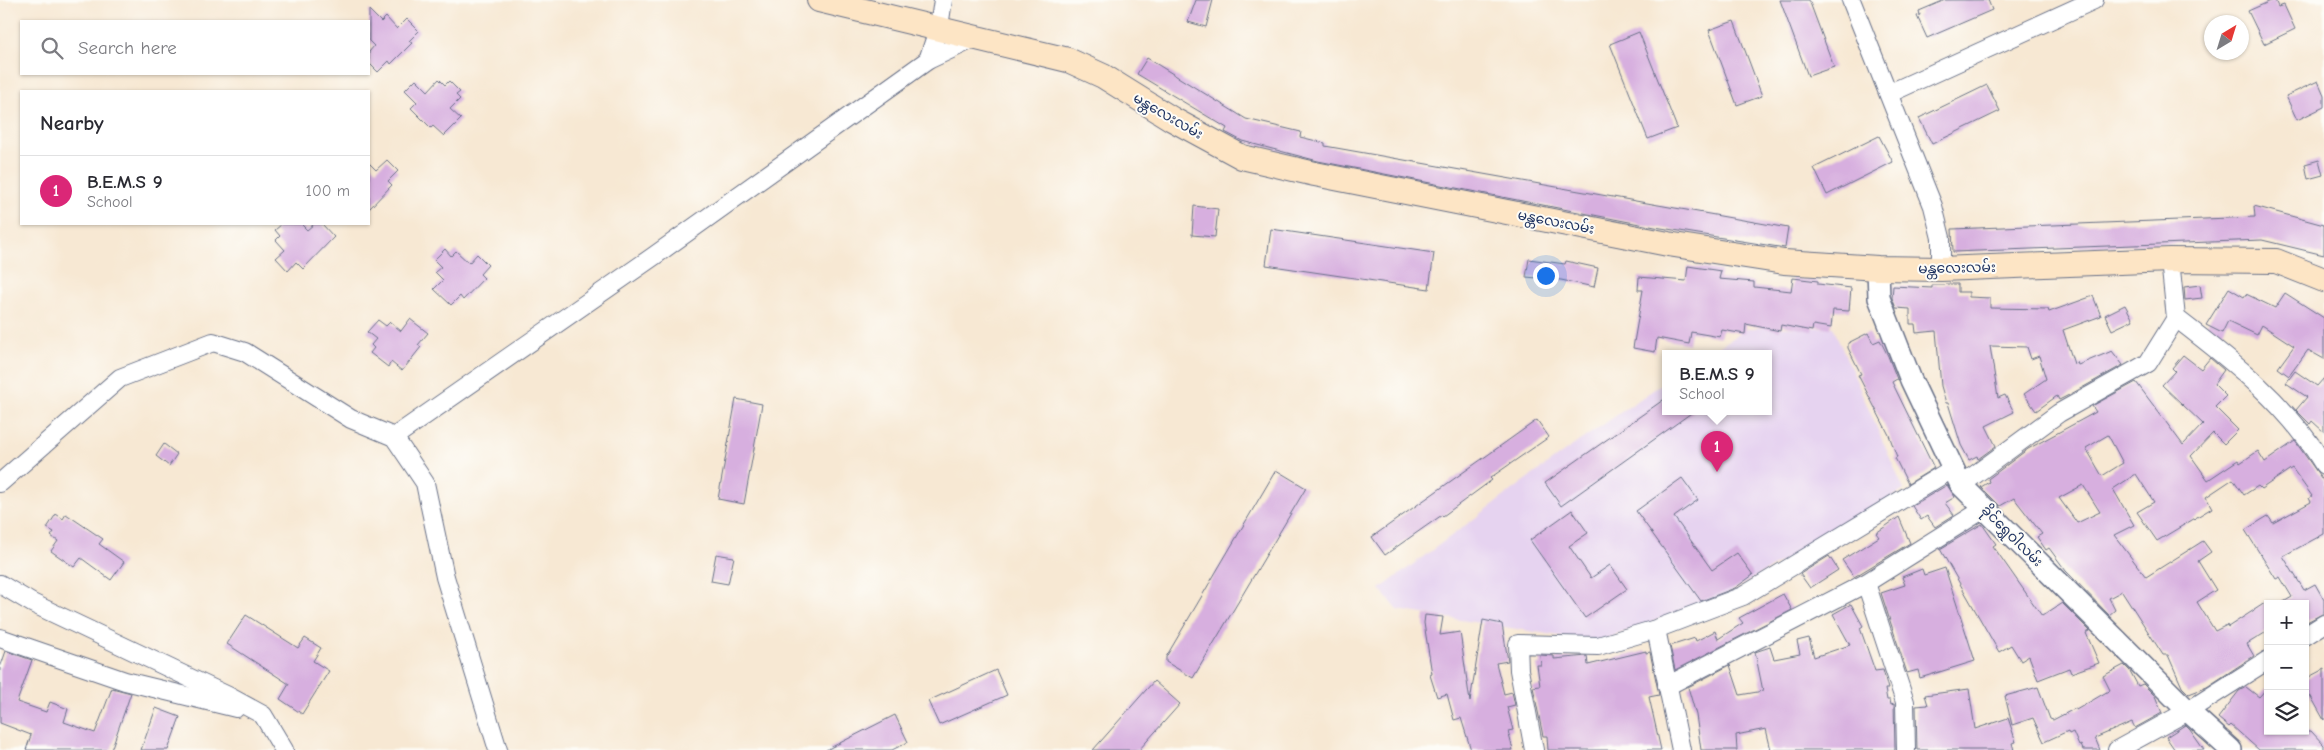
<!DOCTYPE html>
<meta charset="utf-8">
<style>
:root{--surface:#fff;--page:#f7f7f7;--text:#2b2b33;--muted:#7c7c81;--line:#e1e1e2;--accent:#db2777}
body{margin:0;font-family:"Comic Neue","Noto Sans Myanmar",sans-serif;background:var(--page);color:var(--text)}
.controls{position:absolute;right:15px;bottom:15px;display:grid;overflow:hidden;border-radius:0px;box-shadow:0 1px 4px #0004}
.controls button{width:45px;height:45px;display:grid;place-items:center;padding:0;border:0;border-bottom:1px solid var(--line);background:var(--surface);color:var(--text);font:25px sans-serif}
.compass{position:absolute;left:2204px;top:15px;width:45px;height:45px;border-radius:50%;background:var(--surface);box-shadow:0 1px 4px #0004;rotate:38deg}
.you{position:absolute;left:1545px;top:275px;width:18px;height:18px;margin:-12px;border:4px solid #fff;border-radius:50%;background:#1a73e8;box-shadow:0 0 0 8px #1a73e833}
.badge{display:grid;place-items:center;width:32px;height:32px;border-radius:50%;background:var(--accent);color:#fff;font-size:16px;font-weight:700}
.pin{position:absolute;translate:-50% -41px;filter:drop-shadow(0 1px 2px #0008)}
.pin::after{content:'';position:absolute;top:26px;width:18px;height:15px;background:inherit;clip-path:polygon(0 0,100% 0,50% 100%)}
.popup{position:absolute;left:1662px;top:350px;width:110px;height:65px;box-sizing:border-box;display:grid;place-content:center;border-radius:0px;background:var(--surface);filter:drop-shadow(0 1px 4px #0005);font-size:16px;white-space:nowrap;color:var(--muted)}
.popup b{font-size:19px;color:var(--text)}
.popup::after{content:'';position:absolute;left:50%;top:100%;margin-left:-10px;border:10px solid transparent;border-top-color:var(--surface)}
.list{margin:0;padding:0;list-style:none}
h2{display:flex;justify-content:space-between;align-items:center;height:65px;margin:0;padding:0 20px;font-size:21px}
h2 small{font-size:16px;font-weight:400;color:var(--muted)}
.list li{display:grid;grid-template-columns:32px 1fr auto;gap:15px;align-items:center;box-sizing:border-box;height:70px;padding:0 20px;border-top:1px solid var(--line)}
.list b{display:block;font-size:19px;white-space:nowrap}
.list p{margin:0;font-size:16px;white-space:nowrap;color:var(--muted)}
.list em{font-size:16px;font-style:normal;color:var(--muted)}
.icon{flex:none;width:28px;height:28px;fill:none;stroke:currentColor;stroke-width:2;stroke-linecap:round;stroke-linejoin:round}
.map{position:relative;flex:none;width:2324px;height:750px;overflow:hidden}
.search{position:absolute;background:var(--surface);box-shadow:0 1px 4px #0004;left:20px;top:20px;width:350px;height:55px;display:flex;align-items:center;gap:12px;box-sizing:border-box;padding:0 18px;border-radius:0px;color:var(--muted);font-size:19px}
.panel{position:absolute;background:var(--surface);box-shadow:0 1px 4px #0004;left:20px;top:90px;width:350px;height:135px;border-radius:0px}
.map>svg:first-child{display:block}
.built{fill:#e6d3f0}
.building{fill:#d7afdf;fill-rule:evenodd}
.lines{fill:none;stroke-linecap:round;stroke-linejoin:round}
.minor-casing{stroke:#687087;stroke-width:20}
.tertiary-casing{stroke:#687087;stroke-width:24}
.secondary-casing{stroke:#687087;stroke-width:26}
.minor{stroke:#fff;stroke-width:18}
.tertiary{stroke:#fff;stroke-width:21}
.secondary{stroke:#fde5c5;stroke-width:24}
.labels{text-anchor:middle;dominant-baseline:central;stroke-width:4;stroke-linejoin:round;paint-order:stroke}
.street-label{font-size:14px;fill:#1b2f5e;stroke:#fdfcf7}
</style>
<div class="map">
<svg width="2324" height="750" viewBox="0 0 2324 750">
<rect width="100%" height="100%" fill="#fdfcf7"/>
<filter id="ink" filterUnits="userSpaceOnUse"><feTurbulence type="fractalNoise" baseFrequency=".02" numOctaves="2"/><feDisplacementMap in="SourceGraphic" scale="10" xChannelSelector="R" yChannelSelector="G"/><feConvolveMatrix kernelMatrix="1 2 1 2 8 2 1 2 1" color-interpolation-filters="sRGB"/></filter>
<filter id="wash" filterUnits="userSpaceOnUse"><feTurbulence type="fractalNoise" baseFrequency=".0096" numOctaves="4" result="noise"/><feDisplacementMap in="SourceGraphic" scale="20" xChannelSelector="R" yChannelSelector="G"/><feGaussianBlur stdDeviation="1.12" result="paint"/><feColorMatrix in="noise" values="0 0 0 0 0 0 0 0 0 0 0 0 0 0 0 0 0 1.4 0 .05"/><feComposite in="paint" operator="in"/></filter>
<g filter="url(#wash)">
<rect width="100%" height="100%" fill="#f7e8d3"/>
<polygon class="built" points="1833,327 1904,490 1725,595 1597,642 1398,610 1380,589 1561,454 1666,381 1666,411 1768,411 1768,353 1709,353 1749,328"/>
<g id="blocks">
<g class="building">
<polygon points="1196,0 1213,0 1206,27 1188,22"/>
<polygon points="1780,0 1809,0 1834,67 1808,76"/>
<polygon points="1945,0 1988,0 1992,10 1927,38 1917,16 1920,15 1919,11"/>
<polygon points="2273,0 2275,0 2278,7 2284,5 2295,29 2264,44 2248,11"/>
<polygon points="369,10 381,22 386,17 397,29 407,19 419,31 409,41 412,43 391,64 389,61 378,72 369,63 369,52 374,46 369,41"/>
<polygon points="1734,21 1762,96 1737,105 1709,30"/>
<polygon points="1639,32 1677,128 1648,139 1610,44"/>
<polygon points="1147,58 1246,119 1301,132 1300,137 1325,143 1325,146 1788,228 1785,248 1655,227 1318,161 1242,141 1225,132 1227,128 1137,74"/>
<polygon points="416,79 428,91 439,79 445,85 449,81 460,92 456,95 460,99 450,109 461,119 444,136 433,126 431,128 411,108 417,102 405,90"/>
<polygon points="2318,81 2324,95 2324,107 2297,120 2286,96"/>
<polygon points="1987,85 2000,111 1932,144 1919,118"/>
<polygon points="1879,136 1893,162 1827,195 1814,168"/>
<polygon points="387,160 398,171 388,181 392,185 369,209 369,163 376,170"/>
<polygon points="2319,160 2323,175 2308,179 2305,164"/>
<polygon points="1194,206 1218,209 1215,237 1192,235"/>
<polygon points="2254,206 2324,225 2324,255 2262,240 1953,252 1952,229 2255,217"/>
<polygon points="282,224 301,224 307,230 314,224 322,224 334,237 303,269 296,262 288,271 276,258 285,250 276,240 280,236 275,230"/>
<polygon points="1271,229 1434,253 1429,289 1266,265"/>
<polygon points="445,249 451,256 456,251 469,263 477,254 488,265 480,274 484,278 463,300 460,296 451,305 434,289 443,280 435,272 441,267 434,260"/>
<polygon points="1529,259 1565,264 1566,261 1598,268 1594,287 1561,280 1526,277"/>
<polygon points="1688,266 1721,271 1719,279 1754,282 1754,287 1791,291 1793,278 1818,281 1818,284 1851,288 1849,311 1833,310 1831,328 1813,325 1812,331 1781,325 1780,331 1746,324 1745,334 1722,330 1720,337 1691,332 1689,344 1657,338 1655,352 1633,348 1643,290 1638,290 1639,277 1686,281"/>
<polygon points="1945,284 1958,284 1958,292 1969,292 1969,297 1990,298 1990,308 2048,309 2049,312 2093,296 2101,316 2063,330 2074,364 2077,362 2078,365 2112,351 2123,365 2071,394 2059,400 2057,396 2036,411 2024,394 2046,379 2039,356 2031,359 2027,347 1990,346 1998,398 2005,395 2014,412 1986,426 1996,446 1978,459 1977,456 1969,460 1961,445 1948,403 1946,403 1941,386 1936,331 1916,333 1915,324 1910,324 1910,309 1896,308 1892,298 1893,286 1932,288 1932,285 1945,285"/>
<polygon points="2200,285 2202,298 2185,300 2184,287"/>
<polygon points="2229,288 2244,297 2246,294 2275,308 2285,293 2324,318 2324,359 2308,350 2289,376 2278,368 2294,346 2262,325 2257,335 2228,321 2222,333 2206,325"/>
<polygon points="2125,305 2133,320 2112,330 2105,315"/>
<polygon points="410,319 428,333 418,345 421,347 402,371 391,362 388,367 370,353 374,348 371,345 376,339 367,332 378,320 386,326 390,322 401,331"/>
<polygon points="1868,333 1873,343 1880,340 1888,356 1897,379 1892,382 1934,468 1908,484 1895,458 1897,457 1889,435 1858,375 1861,374 1848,348 1848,343"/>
<path d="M2183,355L2201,369L2210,358L2224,370L2214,384L2226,396L2215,407L2238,430L2224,444L2213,433L2191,456L2208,480L2238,460L2240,463L2258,451L2265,462L2295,441L2324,482V534L2283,556L2304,590L2315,584L2324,600V613L2305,623V604H2280L2292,597L2280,577L2276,579L2245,530L2268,516L2273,523L2311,502L2309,498L2312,496L2292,468L2261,489L2258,486L2244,495L2233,479L2206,497L2212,508L2157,541L2137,512L2154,502L2136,474L2113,489L2134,525L2114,535L2146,577L2203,541L2211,552L2198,561L2216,590L2197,602L2215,631L2227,625L2228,627L2268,601V631L2247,644L2254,656L2207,687L2189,694L2182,687L2168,655H2163L2122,591L2109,598L2115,610L2109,615L2066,571L2049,548L2046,550L2037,537L2042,534L2014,498L2000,506L1981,487L1989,482L1988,479L2028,449L2096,412L2092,406L2136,382L2183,445L2203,424L2162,385L2175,371L2172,368ZM2108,435L2123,463L2102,476L2086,448ZM2083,485L2100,512L2077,523L2059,498Z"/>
<polygon points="2295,371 2317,386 2324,378 2324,432 2312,421 2310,424 2296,410 2307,397 2286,383"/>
<polygon points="1666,398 1666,411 1694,411 1561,506 1545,483"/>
<polygon points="736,399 762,404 744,504 718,499"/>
<polygon points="1537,420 1549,437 1490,478 1492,480 1443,516 1442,515 1385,555 1372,537"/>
<polygon points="164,444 177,454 169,466 156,456"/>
<polygon points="1276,470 1306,488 1193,678 1166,662 1166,657"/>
<polygon points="1682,478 1698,500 1674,517 1712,570 1737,553 1753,575 1735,588 1701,601 1636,511"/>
<polygon points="1947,485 1955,497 1945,503 1954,515 1935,527 1927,516 1921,520 1912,506"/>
<polygon points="1572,510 1588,533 1569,546 1591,578 1610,565 1627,589 1585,618 1530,540"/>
<polygon points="56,514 63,519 66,514 103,539 99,544 124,562 111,580 81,558 74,567 51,551 58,541 51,536 54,532 47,528"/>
<polygon points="1899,517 1910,543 1854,577 1842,560 1879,537 1876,533"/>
<polygon points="1982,524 1996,544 1993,546 2042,616 2062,603 2090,631 2086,633 2099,663 2071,673 2069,668 2038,680 2029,656 2021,661 2011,645 1999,652 1940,549"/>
<polygon points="716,554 734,557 728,584 711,581"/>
<polygon points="1829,556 1838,570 1810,588 1800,574"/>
<polygon points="1945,568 1975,661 1920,678 1918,670 1907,673 1881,593 1905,585 1902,577 1922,569 1924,575"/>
<polygon points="1783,594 1792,610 1675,670 1670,646 1695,638 1696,641 1715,631 1718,639 1743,623 1739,618"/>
<polygon points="1851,604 1863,626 1860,628 1875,671 1883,670 1888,689 1885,689 1887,700 1890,700 1891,705 1894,704 1895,750 1771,750 1766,729 1736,735 1737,750 1701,750 1696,715 1688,687 1730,665 1740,695 1763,691 1755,652 1770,647 1774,659 1800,654 1797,641 1809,638 1814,657 1850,645 1833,614"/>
<polygon points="246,615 298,648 305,638 321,648 313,661 329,671 302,714 280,699 289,684 227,644"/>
<polygon points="1425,615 1443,617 1440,635 1460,632 1470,702 1483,620 1502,624 1508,661 1496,663 1504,694 1512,692 1515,705 1507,707 1513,730 1508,731 1513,750 1471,750 1461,718 1454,720 1447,694 1437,697 1430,675 1432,674 1424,623"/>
<polygon points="6,651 32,660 17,702 46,712 50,702 68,709 64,722 95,733 112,688 131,693 111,750 26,750 31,735 0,723 0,668"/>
<polygon points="1646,651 1646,653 1650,652 1659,695 1649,697 1661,750 1548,750 1547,736 1543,736 1533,687 1540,686 1537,665 1541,665 1540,655 1554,656 1554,659 1587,656 1588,665"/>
<polygon points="2124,665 2130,671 2138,686 2143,684 2155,696 2162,713 2135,728 2132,722 2095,738 2100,750 2083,750 2081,745 2079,746 2073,732 2069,734 2068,731 2044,742 2033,718 2012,725 2005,696 2038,687 2050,719 2053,720 2076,708 2076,710 2110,690 2103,676"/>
<polygon points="2324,669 2324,720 2305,686 2305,679"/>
<polygon points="996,670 1007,695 939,725 928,701"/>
<polygon points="1154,681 1180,704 1139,750 1093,750"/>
<polygon points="2246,687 2259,697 2268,687 2268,731 2311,731 2324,745 2324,750 2259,750 2231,725 2229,727 2218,718 2239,691"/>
<polygon points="1969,689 1975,729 2008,718 2016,742 2012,743 2014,750 1917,750 1916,706 1928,705 1925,695"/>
<polygon points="156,708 180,717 168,750 141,750"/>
<polygon points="895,715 908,742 892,750 826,750"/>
<polygon points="2185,725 2190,730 2204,750 2175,750 2166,737"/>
</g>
</g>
</g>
<g filter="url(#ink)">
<use href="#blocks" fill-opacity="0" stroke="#687087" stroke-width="1"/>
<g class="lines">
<g class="minor-casing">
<g id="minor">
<polyline points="1851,0 1933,206 1941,238 1941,269"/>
<polyline points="928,60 939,27 943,0"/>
<polyline points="1890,93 2094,0"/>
<path d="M2170,260L2176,318C2232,361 2287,403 2324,465"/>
<polyline points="394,437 654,256 928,60 977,37"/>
<polyline points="0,483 120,378 213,342 245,352 351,419 394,437 425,483 445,577 498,750"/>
<polyline points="1961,485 2059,413 2148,363 2176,318"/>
<polyline points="1866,583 1905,702 1906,750"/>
<polyline points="0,584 32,603 228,696 263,715 284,750"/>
<polyline points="1656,629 1681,750"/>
<polyline points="2305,636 2324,624"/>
<polyline points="0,638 125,681 236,708"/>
<polyline points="1667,686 1866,583 1984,509"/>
<polyline points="1534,750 1519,670 1518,644 1598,646 1656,629 1743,596 1952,469"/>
<polyline points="2117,750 2188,711 2268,660"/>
</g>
</g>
<g class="tertiary-casing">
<polyline id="tertiary" points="1878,268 1879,298 1911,380 1961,485 2188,711 2231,750"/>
</g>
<g class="secondary-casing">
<polyline id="secondary" points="819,0 1068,60 1103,76 1172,119 1242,157 1315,174 1668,244 1784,262 1878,268 1941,269 2170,260 2276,261 2324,280"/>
</g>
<use href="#minor" class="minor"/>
<use href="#tertiary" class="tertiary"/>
<use href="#secondary" class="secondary"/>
</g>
</g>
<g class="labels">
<g class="street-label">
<text transform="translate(1168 116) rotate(30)">မန္တလေးလမ်း</text>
<text transform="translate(1556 222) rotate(11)">မန္တလေးလမ်း</text>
<text transform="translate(1957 268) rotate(-1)">မန္တလေးလမ်း</text>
<text transform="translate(2012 536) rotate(45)">ခိုင်ရွှေဝါလမ်း</text>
</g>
</g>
</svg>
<div class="controls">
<button>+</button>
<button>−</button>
<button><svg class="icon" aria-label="layers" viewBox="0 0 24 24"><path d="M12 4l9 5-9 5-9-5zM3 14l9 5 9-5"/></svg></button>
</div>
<svg class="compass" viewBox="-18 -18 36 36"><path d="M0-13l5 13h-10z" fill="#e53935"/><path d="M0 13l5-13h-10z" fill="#7c7c81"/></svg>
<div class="you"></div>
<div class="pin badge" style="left:1717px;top:472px">1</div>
<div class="popup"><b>B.E.M.S 9</b>School</div>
<div class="search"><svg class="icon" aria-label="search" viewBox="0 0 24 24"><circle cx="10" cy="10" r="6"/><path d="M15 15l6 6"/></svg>Search here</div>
<section class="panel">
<h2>Nearby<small></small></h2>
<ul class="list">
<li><span class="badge">1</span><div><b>B.E.M.S 9</b><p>School</p></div><em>100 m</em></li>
</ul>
</section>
</div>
